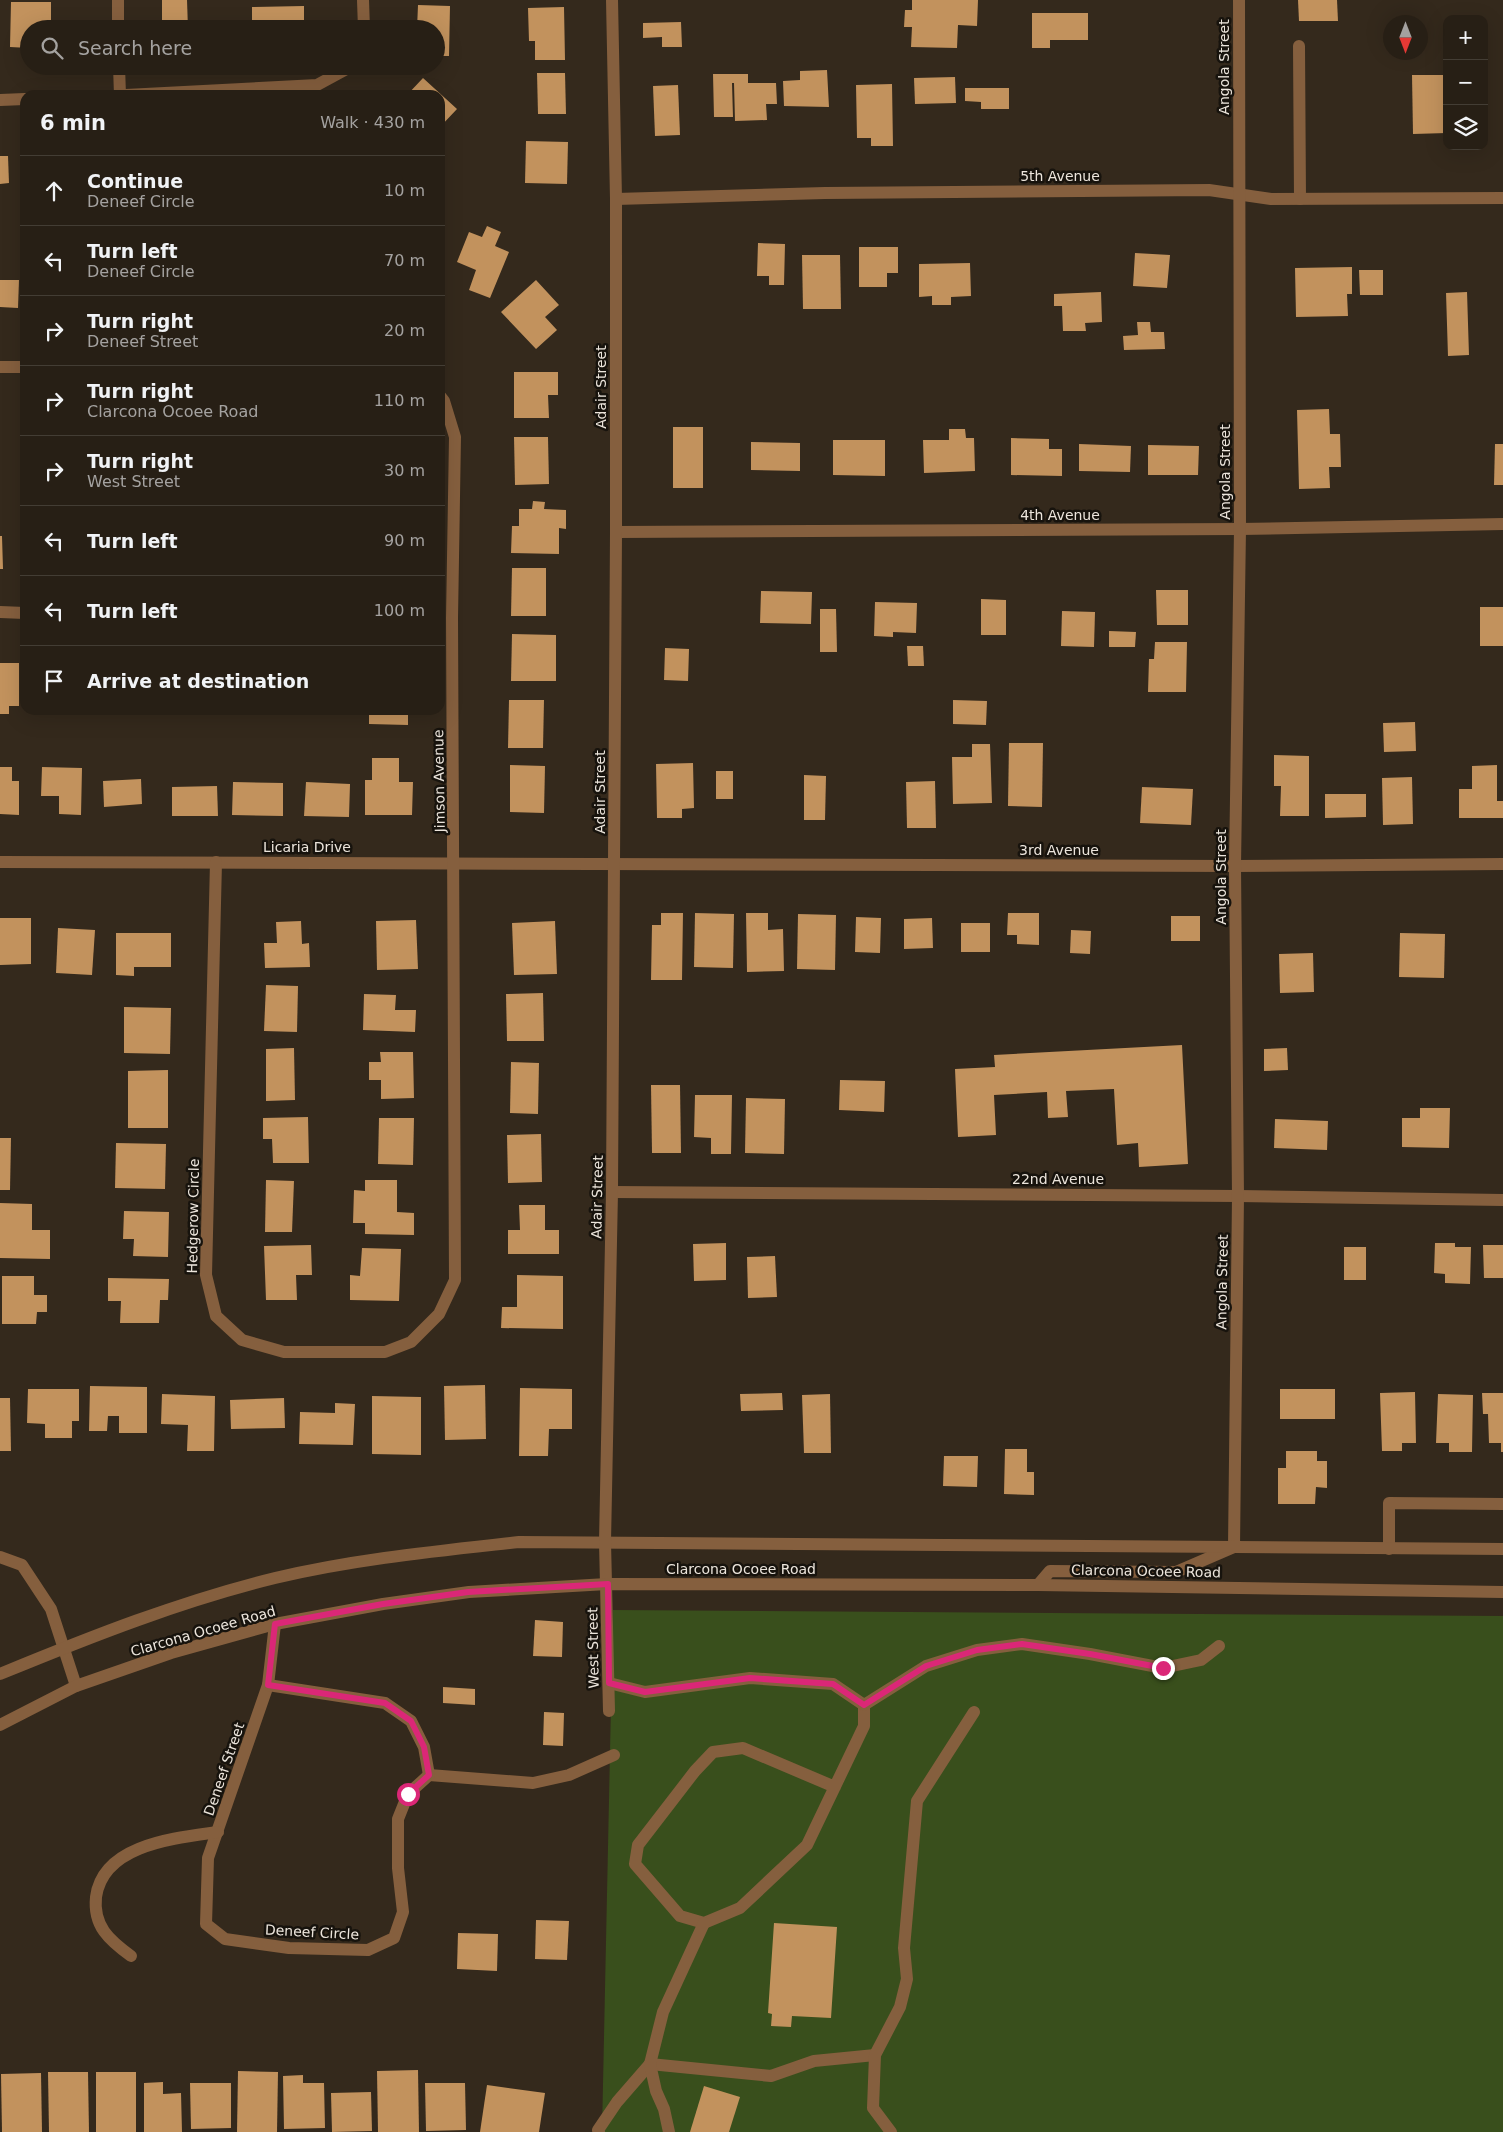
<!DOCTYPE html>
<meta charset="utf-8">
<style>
:root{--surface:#271f15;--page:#2f271e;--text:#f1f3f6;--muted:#a4a2a0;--line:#433d34}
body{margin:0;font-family:"DejaVu Sans",sans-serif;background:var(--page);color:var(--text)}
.controls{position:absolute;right:15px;top:15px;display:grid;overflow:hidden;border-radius:10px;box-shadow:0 5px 20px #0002}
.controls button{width:45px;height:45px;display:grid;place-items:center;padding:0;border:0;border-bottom:1px solid var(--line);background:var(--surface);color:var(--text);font:25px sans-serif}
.compass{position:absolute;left:1383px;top:15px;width:45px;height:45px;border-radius:50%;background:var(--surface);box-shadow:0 5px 20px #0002;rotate:180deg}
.stop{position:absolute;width:15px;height:15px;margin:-11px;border:4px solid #db2777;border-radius:50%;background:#fff}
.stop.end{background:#db2777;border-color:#fff;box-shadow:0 1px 5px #0008}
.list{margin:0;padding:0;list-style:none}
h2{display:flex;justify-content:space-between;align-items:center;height:65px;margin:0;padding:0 20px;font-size:21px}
h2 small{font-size:16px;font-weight:400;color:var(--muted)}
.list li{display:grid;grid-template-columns:32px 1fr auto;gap:15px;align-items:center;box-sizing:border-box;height:70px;padding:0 20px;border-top:1px solid var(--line)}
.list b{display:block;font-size:19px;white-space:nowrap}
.list p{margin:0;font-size:16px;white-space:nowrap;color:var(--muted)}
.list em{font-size:16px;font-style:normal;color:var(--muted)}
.icon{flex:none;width:28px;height:28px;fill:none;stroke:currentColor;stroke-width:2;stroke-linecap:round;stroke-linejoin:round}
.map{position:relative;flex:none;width:1503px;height:2132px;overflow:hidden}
.search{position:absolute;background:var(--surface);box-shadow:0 5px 20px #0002;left:20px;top:20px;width:425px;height:55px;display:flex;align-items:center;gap:12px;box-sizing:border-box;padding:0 18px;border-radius:28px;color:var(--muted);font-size:19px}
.panel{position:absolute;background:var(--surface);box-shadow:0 5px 20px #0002;left:20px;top:90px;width:425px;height:625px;border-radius:15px}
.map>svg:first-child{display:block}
.green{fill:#394f1c}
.building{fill:#c2925d}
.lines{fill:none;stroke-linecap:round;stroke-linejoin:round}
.minor{stroke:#855f3e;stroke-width:12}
.route{stroke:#db2777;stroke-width:6}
.labels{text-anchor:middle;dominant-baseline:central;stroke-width:5;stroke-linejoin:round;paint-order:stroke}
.street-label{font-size:14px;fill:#ece5dc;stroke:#17130d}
</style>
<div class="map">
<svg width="1503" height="2132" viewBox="0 0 1503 2132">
<rect width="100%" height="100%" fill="#34291c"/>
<polygon class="green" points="613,1610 1503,1616 1503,2132 602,2132"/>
<g class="building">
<polygon points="162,0 187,0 188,29 162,29"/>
<polygon points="912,0 978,0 977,26 958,25 957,48 911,47 912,27 904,27 905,10 912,10"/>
<polygon points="1298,0 1337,0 1338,21 1299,21"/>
<polygon points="11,2 51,2 51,23 67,24 67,29 29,29 29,48 10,47"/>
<polygon points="418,5 450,6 449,56 436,56 436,29 417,29"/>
<polygon points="304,6 304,29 252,29 252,7"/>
<polygon points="564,7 565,60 535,60 535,41 529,41 528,8"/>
<polygon points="1032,13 1088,13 1088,40 1050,40 1050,48 1032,48"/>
<polygon points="681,22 682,47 662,47 662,37 643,38 643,23"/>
<polygon points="827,70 829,107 784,106 783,81 800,80 800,71"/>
<polygon points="537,73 565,73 566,114 538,114"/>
<polygon points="713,74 748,74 748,83 776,83 777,104 766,104 767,120 735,121 734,83 732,83 733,117 714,117"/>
<polygon points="1412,75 1447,75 1447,133 1413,134"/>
<polygon points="955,77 956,103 915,104 914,78"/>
<polygon points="423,78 457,109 440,127 440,95 407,95"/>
<polygon points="892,84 893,146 871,146 871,138 857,138 856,85"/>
<polygon points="678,85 680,135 655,136 653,86"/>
<polygon points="965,88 1009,88 1009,109 981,109 981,102 965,101"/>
<polygon points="526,141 568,142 567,184 525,183"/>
<rect x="21" y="154" width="4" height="29"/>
<polygon points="0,156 8,156 9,183 0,184"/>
<polygon points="487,226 501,232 495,246 509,252 490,298 469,290 476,270 457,262 469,232 482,237"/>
<polygon points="758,243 785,244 784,285 769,285 769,276 757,276"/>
<polygon points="859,247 898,247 898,273 887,273 887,287 859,287"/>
<polygon points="1135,253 1170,255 1167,288 1133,286"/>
<polygon points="802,255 840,255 841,309 803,309"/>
<polygon points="970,263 971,296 951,297 951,305 932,305 932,296 919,297 919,264"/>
<polygon points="1352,267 1352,294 1347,294 1348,316 1296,317 1295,268"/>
<polygon points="1359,270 1383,270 1383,295 1360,295"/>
<polygon points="0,280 19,280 18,308 0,307"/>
<polygon points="536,280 559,305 545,317 557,330 536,349 501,312"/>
<polygon points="1101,292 1102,322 1085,323 1086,331 1063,331 1062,306 1054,306 1054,294"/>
<polygon points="1467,292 1469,355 1448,356 1446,293"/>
<polygon points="1137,322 1150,322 1151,332 1164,332 1165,349 1124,350 1123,336 1138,335"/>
<polygon points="514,372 558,372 558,395 548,395 549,418 514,418"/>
<polygon points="1329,409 1330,434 1340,434 1341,467 1329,467 1330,488 1299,489 1297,410"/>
<rect x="673" y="427" width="30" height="61"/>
<polygon points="949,429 965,429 966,438 974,438 975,471 924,473 923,440 949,440"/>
<polygon points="514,437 548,437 549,484 515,485"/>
<polygon points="1011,438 1049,439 1049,449 1062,449 1062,476 1011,475"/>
<polygon points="833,440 885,440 885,476 833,475"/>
<polygon points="751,442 800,443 800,471 751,470"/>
<polygon points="1079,444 1131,446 1130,472 1079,471"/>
<polygon points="1495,444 1503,444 1503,485 1494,485"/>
<polygon points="1148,445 1199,446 1198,475 1148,475"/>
<polygon points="533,501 545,502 544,509 566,510 566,529 559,528 559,554 511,553 512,526 519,526 519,509 532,509"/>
<polygon points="0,536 2,536 3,569 0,569"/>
<rect x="20" y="536" width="5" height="31"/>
<polygon points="512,568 546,568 546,616 511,616"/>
<polygon points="1156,590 1188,590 1188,625 1157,625"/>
<polygon points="761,591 812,592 811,624 760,623"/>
<polygon points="981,599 1006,600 1006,635 981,635"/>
<polygon points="875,602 917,603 916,633 893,632 893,637 874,636"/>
<rect x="1480" y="607" width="23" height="39"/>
<polygon points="820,609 836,609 837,652 820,652"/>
<polygon points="1062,611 1095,612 1094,647 1061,646"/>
<polygon points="1109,631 1136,632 1135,647 1109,647"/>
<polygon points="512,634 556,635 556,681 511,681"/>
<polygon points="1155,642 1187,642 1186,692 1148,692 1149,659 1154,659"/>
<polygon points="907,646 923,646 924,666 908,666"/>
<polygon points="665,648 689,649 688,681 664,680"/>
<polygon points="0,663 19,663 19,706 9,706 9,714 0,714"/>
<polygon points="509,700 544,700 543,748 508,748"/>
<polygon points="953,700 987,701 986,725 953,724"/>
<polygon points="369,710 422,710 422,714 408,714 408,725 369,724"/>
<polygon points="1415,722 1416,751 1384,752 1383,723"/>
<polygon points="1009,743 1043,743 1042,807 1008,806"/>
<polygon points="972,744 990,744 992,803 953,804 952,757 972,757"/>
<polygon points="1274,755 1309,756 1309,816 1280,816 1281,786 1274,786"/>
<polygon points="372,758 399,758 399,782 413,782 412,815 365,815 365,780 372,780"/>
<polygon points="693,763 694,808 682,809 682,818 657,818 656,764"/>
<polygon points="510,765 545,766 544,813 510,812"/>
<polygon points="1497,765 1497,801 1503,801 1503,818 1459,818 1459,789 1472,789 1472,766"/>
<polygon points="0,767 12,767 12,781 19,781 19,815 0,814"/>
<polygon points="42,767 82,768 81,815 59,814 59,796 41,796"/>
<rect x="716" y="771" width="17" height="28"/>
<polygon points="804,775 826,776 825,820 804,820"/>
<polygon points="1412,777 1413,824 1383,825 1382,778"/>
<polygon points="141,779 142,804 104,807 103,781"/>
<polygon points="935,781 936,828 907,828 906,782"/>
<polygon points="233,782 283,783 283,816 232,815"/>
<polygon points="306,782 350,784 349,817 304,816"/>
<polygon points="217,786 218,816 172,816 172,787"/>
<polygon points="1142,787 1193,789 1191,825 1140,823"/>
<polygon points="1325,794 1366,794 1366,817 1325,818"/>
<polygon points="661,913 683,913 682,980 651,980 652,925 661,925"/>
<polygon points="695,913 734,914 733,968 694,967"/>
<polygon points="746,913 768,913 768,930 783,929 784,971 747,972"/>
<polygon points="1008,913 1039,913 1039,945 1017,944 1017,935 1007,935"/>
<polygon points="798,914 836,915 835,970 797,969"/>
<rect x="1171" y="916" width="29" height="25"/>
<polygon points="856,917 881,918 880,953 855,952"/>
<polygon points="0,918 31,918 31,964 0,965"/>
<polygon points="932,918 933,948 904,949 904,919"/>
<polygon points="416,920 418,969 377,970 376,921"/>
<polygon points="301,921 302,944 309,943 310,967 265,968 264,943 277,943 276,922"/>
<polygon points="555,921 557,974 514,975 512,923"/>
<rect x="961" y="923" width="29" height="29"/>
<polygon points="58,928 95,930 92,975 56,973"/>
<polygon points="1071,930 1091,931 1090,954 1070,953"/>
<polygon points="116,933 171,933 171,967 134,967 134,976 116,975"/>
<polygon points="1400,933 1445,934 1444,978 1399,977"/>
<polygon points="1313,953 1314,992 1280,993 1279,954"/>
<polygon points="266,985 298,986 297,1032 264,1031"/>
<polygon points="543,993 544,1041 507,1041 506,994"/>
<polygon points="364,994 396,995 395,1010 416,1010 415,1032 363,1030"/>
<polygon points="124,1007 171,1008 170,1054 124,1053"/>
<polygon points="1182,1045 1188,1164 1139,1167 1138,1143 1117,1145 1114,1089 1066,1091 1068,1117 1048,1118 1047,1092 994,1095 996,1135 958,1137 955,1069 995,1067 994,1055"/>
<polygon points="294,1048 295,1100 266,1101 266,1049"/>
<polygon points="1287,1048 1288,1070 1264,1071 1264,1049"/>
<polygon points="380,1052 413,1052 414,1098 381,1099 381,1080 369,1080 369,1062 381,1062"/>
<polygon points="511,1062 539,1063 538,1114 510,1113"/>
<polygon points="168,1070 168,1128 128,1128 128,1071"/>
<polygon points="840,1080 885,1081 884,1112 839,1110"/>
<polygon points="651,1085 680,1085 681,1153 652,1153"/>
<polygon points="695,1095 732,1095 731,1154 711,1154 711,1138 694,1137"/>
<polygon points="746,1098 785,1099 784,1154 745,1153"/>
<polygon points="1420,1108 1450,1108 1449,1148 1402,1147 1402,1118 1420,1118"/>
<polygon points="308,1117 309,1163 273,1163 272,1139 263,1139 263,1118"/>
<polygon points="379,1118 414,1118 413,1165 378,1164"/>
<polygon points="1275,1119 1328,1121 1327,1150 1274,1148"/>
<polygon points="541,1134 542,1182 508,1183 507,1135"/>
<polygon points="0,1138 11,1138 10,1190 0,1190"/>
<polygon points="116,1143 166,1144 165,1189 115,1188"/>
<polygon points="266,1180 294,1181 292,1232 265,1232"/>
<polygon points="365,1180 397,1180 397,1212 414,1213 414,1235 365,1234 365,1223 353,1223 354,1190 365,1191"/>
<polygon points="0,1203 32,1204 32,1230 50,1230 50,1259 0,1258"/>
<polygon points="519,1205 545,1205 545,1230 559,1230 559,1254 508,1254 508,1230 520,1230"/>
<polygon points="124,1211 169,1212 168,1257 133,1256 134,1239 123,1239"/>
<polygon points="726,1243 726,1280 694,1281 693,1244"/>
<polygon points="1435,1243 1455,1243 1455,1247 1471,1247 1470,1284 1445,1283 1445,1274 1434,1273"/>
<polygon points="311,1245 312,1275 296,1275 297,1300 266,1300 264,1246"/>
<polygon points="1483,1245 1503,1245 1503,1278 1484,1278"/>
<rect x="1344" y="1247" width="22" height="33"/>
<polygon points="362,1248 401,1249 399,1301 350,1300 350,1275 360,1276"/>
<polygon points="775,1256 777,1297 748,1298 747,1257"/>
<polygon points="517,1275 563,1276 563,1329 501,1328 502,1307 517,1307"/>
<polygon points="2,1276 34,1276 34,1295 47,1295 47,1312 37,1312 36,1324 2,1324"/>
<polygon points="108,1278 169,1279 168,1300 160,1300 159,1323 120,1323 121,1301 108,1301"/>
<polygon points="485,1385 486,1439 445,1440 444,1386"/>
<polygon points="90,1386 147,1387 147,1433 119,1433 119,1416 108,1416 107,1431 89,1431"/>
<polygon points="520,1388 572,1389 572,1429 549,1429 548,1456 519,1456"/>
<polygon points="28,1389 79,1389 79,1421 72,1421 72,1438 45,1438 45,1424 27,1423"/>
<rect x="1280" y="1389" width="55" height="30"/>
<polygon points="1415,1392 1416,1443 1402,1443 1402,1451 1382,1451 1380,1393"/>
<polygon points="782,1393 783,1410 741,1411 740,1394"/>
<polygon points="1482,1393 1503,1393 1503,1452 1501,1452 1501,1443 1489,1443 1488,1414 1483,1414"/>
<polygon points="162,1394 215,1396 214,1451 187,1451 188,1425 161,1424"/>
<polygon points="830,1394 831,1453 804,1453 802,1395"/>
<polygon points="1438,1394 1473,1395 1472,1452 1449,1452 1449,1443 1436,1443"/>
<polygon points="372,1396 421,1397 421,1455 372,1454"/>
<polygon points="0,1398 10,1398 11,1451 0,1451"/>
<polygon points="284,1398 285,1428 231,1429 230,1400"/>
<polygon points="335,1403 355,1404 353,1445 299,1444 300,1412 335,1413"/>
<polygon points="1005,1449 1027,1449 1027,1472 1034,1472 1034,1495 1004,1494"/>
<polygon points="1286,1451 1317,1451 1317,1461 1327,1461 1327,1488 1316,1487 1315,1504 1278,1504 1278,1468 1286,1468"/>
<polygon points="944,1456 978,1456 977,1487 943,1486"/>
<polygon points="535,1620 563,1622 562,1657 533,1656"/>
<polygon points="443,1687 475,1689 475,1705 443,1703"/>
<polygon points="544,1712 564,1713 563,1746 543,1745"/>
<polygon points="536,1920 569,1921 567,1960 535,1959"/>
<polygon points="774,1923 837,1927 831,2018 792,2016 791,2027 771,2026 772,2014 768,2013"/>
<polygon points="458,1933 498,1934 497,1971 457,1969"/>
<polygon points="418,2070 419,2132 378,2132 377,2071"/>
<polygon points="238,2071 278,2072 277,2132 237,2132"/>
<polygon points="48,2072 88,2072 89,2132 49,2132"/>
<rect x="96" y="2072" width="40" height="60"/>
<polygon points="41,2073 42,2132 2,2132 1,2074"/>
<polygon points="303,2075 303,2083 324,2083 325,2128 284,2129 283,2076"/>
<polygon points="163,2082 163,2094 181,2093 182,2132 144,2132 144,2083"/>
<polygon points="190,2083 231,2083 231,2128 191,2129"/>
<polygon points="425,2083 465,2083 466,2130 426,2131"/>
<polygon points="487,2085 545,2093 539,2132 480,2132"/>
<polygon points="704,2086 740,2097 729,2132 690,2132"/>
<polygon points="371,2092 372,2131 332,2132 331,2093"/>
</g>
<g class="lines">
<g class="minor">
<polyline points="118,0 118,29"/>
<polyline points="363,0 364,29"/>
<polyline points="1299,46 1300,199"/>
<polyline points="119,66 120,95"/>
<polyline points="126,95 317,85 352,66"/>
<polyline points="0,100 25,99"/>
<polyline points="616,199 825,193 1209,190 1271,199 1503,198"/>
<polyline points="0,367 25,367"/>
<polyline points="616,532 1240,529 1503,524"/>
<polyline points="0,612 25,613"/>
<polyline points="0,862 1235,866 1503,864"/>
<polyline points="216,862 206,1275 216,1316 242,1340 284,1352 385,1352 411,1342 439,1314 455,1280 452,618 455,437 444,401 440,396"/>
<polyline points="612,1192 1238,1196 1503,1200"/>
<polyline points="1389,1549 1389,1503 1503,1504"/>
<polyline points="0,1557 22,1565 51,1609 76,1686"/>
<polyline points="1038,1585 1050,1571 1176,1572 1234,1547 1238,1196 1235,866 1240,529 1239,0"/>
<polyline points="275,1624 268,1685 208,1858 206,1924 225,1939 289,1948 368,1950 394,1938 403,1912 398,1868 398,1819 408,1794 429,1775 533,1783 569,1775 614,1755"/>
<path d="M0,1674C90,1637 181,1601 275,1578C355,1559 438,1551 519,1542L1503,1549"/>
<polyline points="609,1683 645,1692 750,1678 833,1684 864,1705 864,1726 807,1845 740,1908 704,1923 680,1916 635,1864 638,1845 695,1771 713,1752 743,1748 835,1787"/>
<polyline points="268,1685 385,1703 411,1721 424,1747 429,1775"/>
<polyline points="864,1705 926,1666 977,1650 1022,1644 1090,1654 1163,1668 1201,1660 1219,1646"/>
<polyline points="609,1711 605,1542 612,1192 616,532 616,199 612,0"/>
<polyline points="0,1725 76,1686 171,1653 275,1624 383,1604 469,1592 607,1584 1038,1585 1503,1592"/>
<path d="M131,1956C109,1940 93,1926 96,1897C103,1844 176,1838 218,1832"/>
<polyline points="650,2064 771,2076 814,2061 875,2055"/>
<polyline points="599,2132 598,2130 617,2102 650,2064"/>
<polyline points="669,2132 664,2109 656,2091 650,2064 663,2012 704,1923"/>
<polyline points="891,2132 873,2108 875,2055 900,2007 907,1979 904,1948 917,1801 974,1712"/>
</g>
</g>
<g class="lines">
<polyline class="route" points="408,1794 429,1775 424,1747 411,1721 385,1703 268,1685 275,1624 383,1604 468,1592 608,1584 609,1683 645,1692 750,1678 833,1684 864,1705 926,1666 977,1650 1022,1644 1090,1654 1163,1668"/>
</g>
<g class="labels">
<g class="street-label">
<text transform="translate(1224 67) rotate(-90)">Angola Street</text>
<text x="1060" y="176">5th Avenue</text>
<text transform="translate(601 387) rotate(-90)">Adair Street</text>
<text transform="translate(1225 472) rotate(-90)">Angola Street</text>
<text x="1060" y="515">4th Avenue</text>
<text transform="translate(439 781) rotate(-91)">Jimson Avenue</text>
<text transform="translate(600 792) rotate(-90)">Adair Street</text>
<text x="307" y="847">Licaria Drive</text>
<text x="1059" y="850">3rd Avenue</text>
<text transform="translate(1221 877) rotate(-90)">Angola Street</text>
<text x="1058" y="1179">22nd Avenue</text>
<text transform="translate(597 1197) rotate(-89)">Adair Street</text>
<text transform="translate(193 1216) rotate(-89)">Hedgerow Circle</text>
<text transform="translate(1222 1282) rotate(-89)">Angola Street</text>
<text x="741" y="1569">Clarcona Ocoee Road</text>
<text transform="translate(1146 1571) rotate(1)">Clarcona Ocoee Road</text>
<text transform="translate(203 1631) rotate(-16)">Clarcona Ocoee Road</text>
<text transform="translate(593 1648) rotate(-91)">West Street</text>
<text transform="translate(224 1769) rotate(-71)">Deneef Street</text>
<text transform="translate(312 1932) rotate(3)">Deneef Circle</text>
</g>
</g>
</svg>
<div class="controls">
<button>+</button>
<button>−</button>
<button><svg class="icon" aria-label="layers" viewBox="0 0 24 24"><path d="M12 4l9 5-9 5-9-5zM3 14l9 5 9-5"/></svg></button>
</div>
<svg class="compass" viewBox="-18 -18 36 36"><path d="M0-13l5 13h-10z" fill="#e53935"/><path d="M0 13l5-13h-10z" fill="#a4a2a0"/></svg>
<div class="stop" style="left:408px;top:1794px"></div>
<div class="stop end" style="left:1163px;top:1668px"></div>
<div class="search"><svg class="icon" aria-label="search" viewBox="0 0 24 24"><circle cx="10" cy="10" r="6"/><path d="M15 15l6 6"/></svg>Search here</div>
<section class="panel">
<h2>6 min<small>Walk · 430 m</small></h2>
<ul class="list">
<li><svg class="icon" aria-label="ahead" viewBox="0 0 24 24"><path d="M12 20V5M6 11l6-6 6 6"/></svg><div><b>Continue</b><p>Deneef Circle</p></div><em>10 m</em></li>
<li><svg class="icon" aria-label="left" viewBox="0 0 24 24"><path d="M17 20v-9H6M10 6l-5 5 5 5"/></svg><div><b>Turn left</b><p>Deneef Circle</p></div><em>70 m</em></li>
<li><svg class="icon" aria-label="right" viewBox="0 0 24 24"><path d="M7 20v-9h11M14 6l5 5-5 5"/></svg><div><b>Turn right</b><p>Deneef Street</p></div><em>20 m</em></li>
<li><svg class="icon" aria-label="right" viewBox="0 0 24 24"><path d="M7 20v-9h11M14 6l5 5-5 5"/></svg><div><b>Turn right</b><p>Clarcona Ocoee Road</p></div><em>110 m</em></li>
<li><svg class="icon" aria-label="right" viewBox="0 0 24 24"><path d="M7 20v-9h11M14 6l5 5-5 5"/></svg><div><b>Turn right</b><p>West Street</p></div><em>30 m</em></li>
<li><svg class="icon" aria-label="left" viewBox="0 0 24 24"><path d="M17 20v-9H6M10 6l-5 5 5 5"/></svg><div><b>Turn left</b></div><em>90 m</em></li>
<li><svg class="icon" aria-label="left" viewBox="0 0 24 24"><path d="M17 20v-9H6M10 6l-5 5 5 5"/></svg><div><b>Turn left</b></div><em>100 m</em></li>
<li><svg class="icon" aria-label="arrive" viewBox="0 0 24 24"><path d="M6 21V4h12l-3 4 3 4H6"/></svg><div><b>Arrive at destination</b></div></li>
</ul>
</section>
</div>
